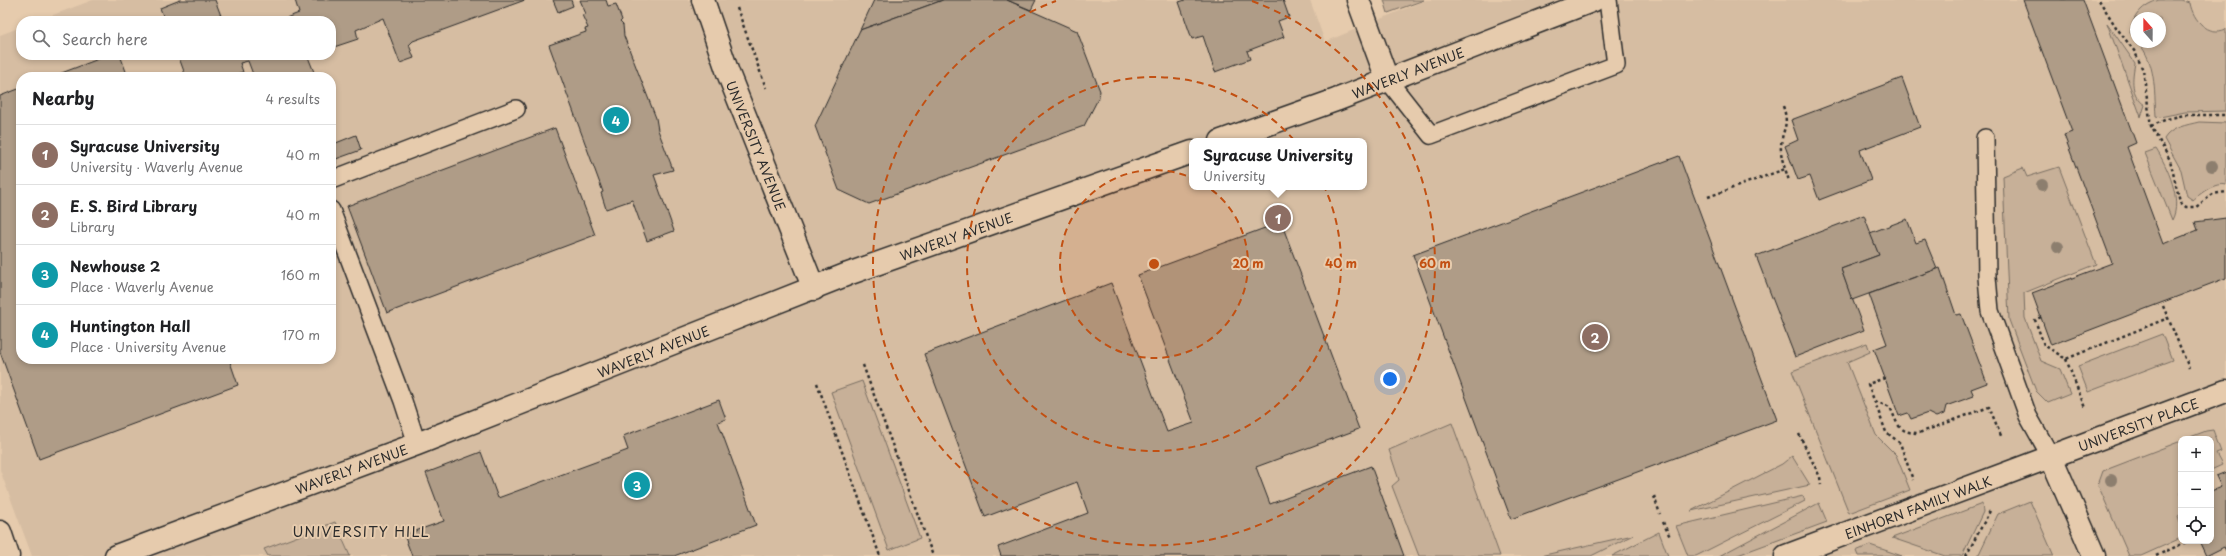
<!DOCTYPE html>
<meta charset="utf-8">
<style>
:root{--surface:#fff;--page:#f2f2f2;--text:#202124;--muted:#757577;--line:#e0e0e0;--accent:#1a73e8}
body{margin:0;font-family:"Playpen Sans",sans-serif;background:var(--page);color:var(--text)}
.controls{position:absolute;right:12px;bottom:12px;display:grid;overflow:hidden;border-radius:8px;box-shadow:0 2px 6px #0003}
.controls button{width:36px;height:36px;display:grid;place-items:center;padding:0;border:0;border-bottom:1px solid var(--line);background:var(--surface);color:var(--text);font:20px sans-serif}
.compass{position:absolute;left:2130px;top:12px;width:36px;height:36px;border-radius:50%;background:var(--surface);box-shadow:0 2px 6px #0003;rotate:339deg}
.you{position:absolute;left:1390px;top:379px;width:14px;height:14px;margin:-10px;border:3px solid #fff;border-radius:50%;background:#1a73e8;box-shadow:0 0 0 6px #1a73e833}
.badge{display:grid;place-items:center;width:26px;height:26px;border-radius:50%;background:var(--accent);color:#fff;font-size:13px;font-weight:700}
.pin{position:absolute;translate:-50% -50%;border:2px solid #fff;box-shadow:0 1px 4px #0006}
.popup{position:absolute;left:1189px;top:138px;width:178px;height:52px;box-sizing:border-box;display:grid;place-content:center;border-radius:8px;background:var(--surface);filter:drop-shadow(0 1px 3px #0005);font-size:13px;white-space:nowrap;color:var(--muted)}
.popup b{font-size:15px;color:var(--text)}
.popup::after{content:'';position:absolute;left:50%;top:100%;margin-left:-8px;border:8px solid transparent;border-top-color:var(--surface)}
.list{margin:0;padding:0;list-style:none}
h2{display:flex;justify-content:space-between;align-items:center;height:52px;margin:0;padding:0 16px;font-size:17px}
h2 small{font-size:13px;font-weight:400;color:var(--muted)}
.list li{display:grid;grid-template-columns:26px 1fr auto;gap:12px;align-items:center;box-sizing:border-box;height:60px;padding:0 16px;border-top:1px solid var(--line)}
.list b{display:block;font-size:15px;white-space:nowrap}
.list p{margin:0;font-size:13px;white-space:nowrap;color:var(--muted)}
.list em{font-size:13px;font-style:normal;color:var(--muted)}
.icon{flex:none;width:22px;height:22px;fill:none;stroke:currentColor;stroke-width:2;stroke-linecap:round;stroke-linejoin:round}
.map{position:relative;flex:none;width:2226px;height:556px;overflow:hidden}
.search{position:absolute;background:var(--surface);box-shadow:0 2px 6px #0003;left:16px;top:16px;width:320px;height:44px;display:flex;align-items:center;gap:10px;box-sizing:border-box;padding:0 14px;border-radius:16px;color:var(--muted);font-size:15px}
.panel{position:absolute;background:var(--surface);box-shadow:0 2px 6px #0003;left:16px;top:72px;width:320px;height:292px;border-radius:16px}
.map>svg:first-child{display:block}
.built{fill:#d6bda2;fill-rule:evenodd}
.green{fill:#c7b098;stroke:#796e62}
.building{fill:#af9c87;stroke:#2b2b2b}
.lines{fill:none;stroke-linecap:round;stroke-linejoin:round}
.lane-casing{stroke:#2b2b2b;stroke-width:20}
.street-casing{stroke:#2b2b2b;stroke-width:25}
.secondary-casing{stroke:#2b2b2b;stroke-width:25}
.path{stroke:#2b2b2b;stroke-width:2.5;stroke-dasharray:3 3;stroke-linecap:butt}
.lane{stroke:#e6cbad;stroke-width:17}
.street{stroke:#e6cbad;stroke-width:22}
.secondary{stroke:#e6cbad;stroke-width:22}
.tree{fill:#8c7e6e}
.ring{fill:none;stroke:#c25012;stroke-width:2;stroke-dasharray:7 5}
.labels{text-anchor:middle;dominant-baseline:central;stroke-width:4;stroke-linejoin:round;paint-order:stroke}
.street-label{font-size:13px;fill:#2b2b2b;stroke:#e6cbad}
.neighbourhood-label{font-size:14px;letter-spacing:1px;fill:#2b2b2b;stroke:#e6cbad}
.centre{fill:#c25012;stroke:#e6cbad;stroke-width:2}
.ring-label{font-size:12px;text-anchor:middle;font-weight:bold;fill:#c25012;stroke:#e6cbad;stroke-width:4;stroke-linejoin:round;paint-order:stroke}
</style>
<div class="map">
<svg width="2226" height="556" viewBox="0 0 2226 556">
<rect width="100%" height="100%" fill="#e6cbad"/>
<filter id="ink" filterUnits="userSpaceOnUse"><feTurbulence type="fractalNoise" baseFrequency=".025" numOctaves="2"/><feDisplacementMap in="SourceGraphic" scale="8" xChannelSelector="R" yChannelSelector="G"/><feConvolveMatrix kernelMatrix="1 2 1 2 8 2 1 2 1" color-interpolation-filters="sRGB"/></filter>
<g filter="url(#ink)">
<path class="built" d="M93,0H1310L1325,42L1426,0H2226V556H32L0,470V35L21,27V55H331V21H37ZM2136,18H2160V42H2136ZM21,77H331V359H21ZM1192,141H1364V187H1192ZM2181,439H2211V541H2181Z"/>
<g class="green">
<polygon points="1384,0 1424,0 1388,13"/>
<path d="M2159,0H2181L2190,3C2193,20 2208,37 2226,29V111L2185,112L2160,117L2156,116C2154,88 2156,64 2138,42H2160V18H2136V40L2130,33C2132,16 2143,4 2159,0Z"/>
<path d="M2107,23L2135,63C2132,79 2130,95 2145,105L2141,117Z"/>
<path d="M2199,122L2226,123V185C2215,182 2201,193 2193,200L2187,196L2181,170L2164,139C2171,127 2187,125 2199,122Z"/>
<path d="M2156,149C2167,166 2183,200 2172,220L2145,153Z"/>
<polygon points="2059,167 2096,264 2024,293 2025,318 2041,361 2060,369 2070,394 2048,403 2036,391 2009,320 2003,176 2023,168 2027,177"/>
<polygon points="2162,334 2172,360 2088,392 2078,366"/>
<polygon points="1867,343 1870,352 1847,362 1876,435 1896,455 1910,490 1849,513 1792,371"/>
<polygon points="862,381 920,538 889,550 831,392"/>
<polygon points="1452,423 1500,556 1419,556 1392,486 1399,480 1389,450"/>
<polygon points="2213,430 2221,452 2216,454 2222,465 2211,470 2211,439 2185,439 2206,431"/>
<polygon points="2181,441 2181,514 2178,516 2181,525 2181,538 2141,556 2129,556 2098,485 2103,471"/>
<polygon points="1792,456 1810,485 1691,511 1782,464"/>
<polygon points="1803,496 1805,501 1696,556 1688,556 1676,526"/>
<polygon points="2030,501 2054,556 1978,556 1998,514"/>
<polygon points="1819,503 1827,522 1735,556 1719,556"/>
<polygon points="1982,504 1983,512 1962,556 1945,556 1892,538"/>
<polygon points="335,522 350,556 268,556 264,549"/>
<polygon points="1659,532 1668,556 1612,556"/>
<polygon points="1633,535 1591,556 1540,556"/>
<polygon points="1870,545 1902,556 1858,556 1856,551"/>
</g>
<g class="building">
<polygon points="180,0 215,0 223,21 165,21 160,8"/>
<polygon points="295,0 525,0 413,41 409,45 414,58 400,63 383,18 356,30 358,39 331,48 331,21 278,21 299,13"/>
<polygon points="553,0 571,0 573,6 558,12"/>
<polygon points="580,0 606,0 608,6 616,4 622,20 620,22 623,25 624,36 656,118 658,130 672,167 673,170 654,175 674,231 647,241 632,200 606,209 601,193 603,192 549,45 586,32 585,29 588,28 582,15 586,14"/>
<polygon points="874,0 943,0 860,30"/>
<polygon points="943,0 1007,0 1077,31 1100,91 1099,97 1084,126 869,204 839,190 815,126 860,30"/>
<polygon points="1007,0 1036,0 1031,10"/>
<polygon points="1185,0 1283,0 1289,17 1278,21 1284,37 1247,51 1250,59 1215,72 1203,36 1192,39 1179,2"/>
<polygon points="2023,0 2083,0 2136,143 2127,147 2163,244 2198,230 2195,222 2226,218 2226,278 2051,345 2032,293 2112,263 2064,135 2072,132"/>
<polygon points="109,55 120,55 128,77 51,77"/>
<polygon points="178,55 304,55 308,57 316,77 254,77 248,61 240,63 243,72 233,75 234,77 186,77"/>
<polygon points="1902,78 1920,127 1860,150 1871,180 1819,200 1810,176 1798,180 1785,146 1798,140 1791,120"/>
<polygon points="21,88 21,359 229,359 238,385 39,459 0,352 0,96"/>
<polygon points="555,128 595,235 387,313 347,206"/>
<polygon points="356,135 361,150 336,159 336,164 331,166 331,145"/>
<polygon points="1679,156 1777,420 1511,519 1413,255"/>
<polygon points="1864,215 1879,255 1841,269 1864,330 1795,357 1756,256"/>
<polygon points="1907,219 1916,243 1925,240 1937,269 1852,300 1841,269 1879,255 1870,233"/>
<polygon points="1281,222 1359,429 1256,467 1259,475 1270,504 1371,466 1404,556 1001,556 998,547 1088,513 1077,482 985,517 924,354 1111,283 1167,432 1194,423 1138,275"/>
<polygon points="1940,268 1956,315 1961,314 1987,383 1971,389 1974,396 1946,406 1944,414 1936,417 1928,413 1911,419 1908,413 1899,416 1874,349 1887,344 1869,294"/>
<polygon points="719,400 726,419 718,422 756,525 674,556 412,556 404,535 444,521 426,473 481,452 498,498 628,450 623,436"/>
<polygon points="2226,472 2226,551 2224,547 2206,556 2199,541 2211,541 2211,491 2221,487 2216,476"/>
</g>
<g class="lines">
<g class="lane-casing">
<g id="lane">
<polyline points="1387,79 1431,135 1616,65 1608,0"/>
<polyline points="1985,138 1987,277 1990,311 2028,416 2051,457"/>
<polyline points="331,180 516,109"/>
<polyline points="331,210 403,401 417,444"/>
</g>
</g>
<g class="street-casing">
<g id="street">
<polyline points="1358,0 1387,79"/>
<polyline points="2051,457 2094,556"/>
<polyline points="0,532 8,556"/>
<path id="s1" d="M1786,556L2226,391"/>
</g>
</g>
<g class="secondary-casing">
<g id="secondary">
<path id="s2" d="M703,0L728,73L814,289"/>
<path id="s3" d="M1221,141L1336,100L1594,0"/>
<path id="s4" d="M116,556L417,444L848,274L1192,152"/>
</g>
</g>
<g class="path">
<polyline points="2099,0 2116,27 2135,52 2143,70 2151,126 2170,160 2180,202 2186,207 2196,207 2213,194 2226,192"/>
<polyline points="737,8 766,88"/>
<path d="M1783,106C1790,127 1782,128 1781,146C1780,158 1786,170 1789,181"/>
<polyline points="2151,126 2167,119 2184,115 2226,115"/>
<polyline points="1708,197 1785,169"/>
<polyline points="2163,306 2189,368"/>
<polyline points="2041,317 2035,320 2044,345 2066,359 2168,318"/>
<polyline points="2066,359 2085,408"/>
<polyline points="863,365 933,556"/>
<polyline points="1885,378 1868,384 1886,432 1900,443 1913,480"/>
<polyline points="817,383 880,556"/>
<path d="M1875,401L1890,407C1898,424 1897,433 1919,433L1989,407L2002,438"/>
<polyline points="1799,434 1820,477 1821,485"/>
<polyline points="1654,496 1660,514"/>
<polyline points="1663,522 1670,537"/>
<polyline points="1966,556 1991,509"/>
<polyline points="2156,556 2188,541"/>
</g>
<use href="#lane" class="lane"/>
<use href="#street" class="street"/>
<use href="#secondary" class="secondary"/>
</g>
<g class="tree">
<circle cx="2212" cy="166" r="6"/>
<circle cx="2042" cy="185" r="6"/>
<circle cx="2058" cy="247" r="6"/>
<circle cx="2111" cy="480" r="6"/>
</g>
</g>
<circle cx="1154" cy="264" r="94" fill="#c25012" fill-opacity=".12"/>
<g class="ring">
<circle cx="1154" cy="264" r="94"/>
<circle cx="1154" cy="264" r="187"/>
<path d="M1252 1A281 281 0 1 1 1056 1"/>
</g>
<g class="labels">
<g class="street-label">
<text stroke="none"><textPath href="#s3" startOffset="199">WAVERLY AVENUE</textPath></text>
<text stroke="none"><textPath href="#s2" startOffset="155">UNIVERSITY AVENUE</textPath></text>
<text stroke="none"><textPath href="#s4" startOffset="899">WAVERLY AVENUE</textPath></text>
<text stroke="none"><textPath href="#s4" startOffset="575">WAVERLY AVENUE</textPath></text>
<text stroke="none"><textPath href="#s1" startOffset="376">UNIVERSITY PLACE</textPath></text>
<text stroke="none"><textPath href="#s4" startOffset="251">WAVERLY AVENUE</textPath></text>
<text stroke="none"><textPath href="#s1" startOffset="141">EINHORN FAMILY WALK</textPath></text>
</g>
<g class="neighbourhood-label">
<text x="361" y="531">UNIVERSITY HILL</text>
</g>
</g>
<circle cx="1154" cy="264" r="6" class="centre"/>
<g class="ring-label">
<text x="1248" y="268">20 m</text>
<text x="1341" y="268">40 m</text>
<text x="1435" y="268">60 m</text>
</g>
</svg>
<div class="controls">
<button>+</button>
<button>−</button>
<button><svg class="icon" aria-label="locate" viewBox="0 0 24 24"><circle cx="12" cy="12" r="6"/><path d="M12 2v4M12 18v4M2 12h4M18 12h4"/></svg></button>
</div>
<svg class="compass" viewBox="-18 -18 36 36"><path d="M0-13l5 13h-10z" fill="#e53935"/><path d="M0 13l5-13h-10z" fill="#757577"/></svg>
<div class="you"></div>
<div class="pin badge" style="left:1278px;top:218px;background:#8d6e63">1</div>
<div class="popup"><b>Syracuse University</b>University</div>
<div class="pin badge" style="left:1595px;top:337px;background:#8d6e63">2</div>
<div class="pin badge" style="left:637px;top:485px;background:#0f9aa8">3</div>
<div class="pin badge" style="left:616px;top:120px;background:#0f9aa8">4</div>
<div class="search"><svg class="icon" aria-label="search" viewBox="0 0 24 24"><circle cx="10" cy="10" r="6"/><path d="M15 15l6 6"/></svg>Search here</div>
<section class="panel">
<h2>Nearby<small>4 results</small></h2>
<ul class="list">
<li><span class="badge" style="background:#8d6e63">1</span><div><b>Syracuse University</b><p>University · Waverly Avenue</p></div><em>40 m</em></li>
<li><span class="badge" style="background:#8d6e63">2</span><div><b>E. S. Bird Library</b><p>Library</p></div><em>40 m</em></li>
<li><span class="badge" style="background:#0f9aa8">3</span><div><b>Newhouse 2</b><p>Place · Waverly Avenue</p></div><em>160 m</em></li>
<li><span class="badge" style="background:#0f9aa8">4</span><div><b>Huntington Hall</b><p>Place · University Avenue</p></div><em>170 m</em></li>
</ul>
</section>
</div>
